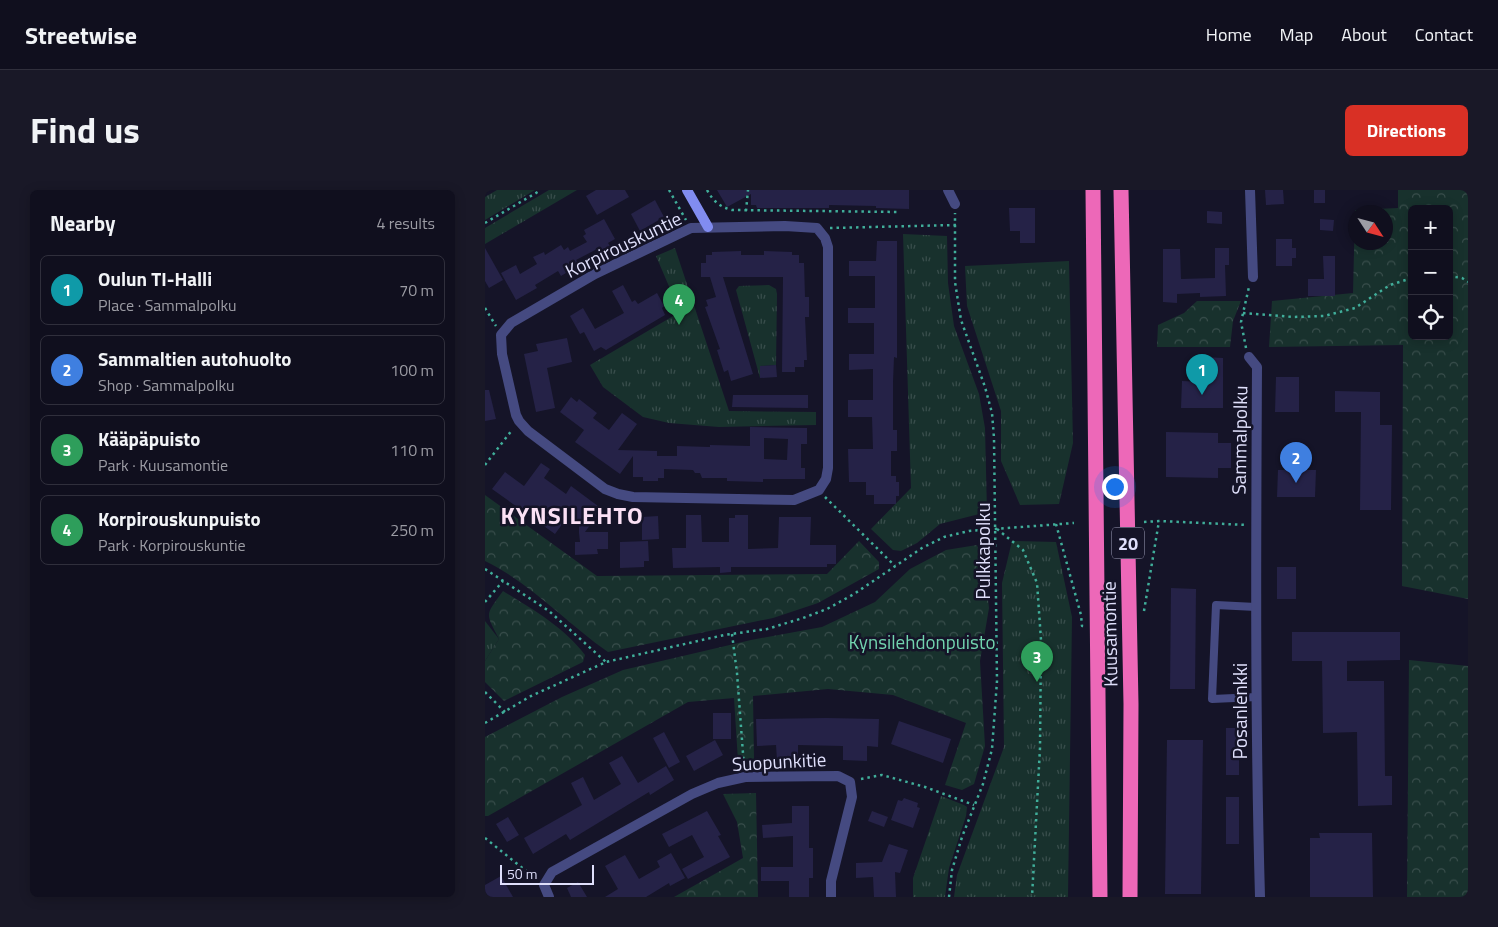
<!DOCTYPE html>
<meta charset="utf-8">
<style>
:root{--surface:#100f1e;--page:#191827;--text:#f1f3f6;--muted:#9c9ca4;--line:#302f3c;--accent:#d93025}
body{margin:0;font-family:"Titillium Web",sans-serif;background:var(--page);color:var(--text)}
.controls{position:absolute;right:15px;top:15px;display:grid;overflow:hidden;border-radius:8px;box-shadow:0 2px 12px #0003}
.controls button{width:45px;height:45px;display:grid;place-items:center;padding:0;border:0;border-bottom:1px solid var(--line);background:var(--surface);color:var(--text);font:25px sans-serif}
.compass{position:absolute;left:863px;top:15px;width:45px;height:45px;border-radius:50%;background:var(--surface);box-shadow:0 2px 12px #0003;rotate:126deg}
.scale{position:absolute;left:15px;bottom:12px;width:94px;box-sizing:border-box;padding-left:5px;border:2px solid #dfdffb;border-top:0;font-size:14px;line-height:18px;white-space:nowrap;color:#dfdffb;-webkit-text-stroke:4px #151428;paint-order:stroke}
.you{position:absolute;left:629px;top:296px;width:18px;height:18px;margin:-12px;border:4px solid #fff;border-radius:50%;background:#1a73e8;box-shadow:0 0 0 8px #1a73e833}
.badge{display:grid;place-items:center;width:32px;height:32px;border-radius:50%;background:var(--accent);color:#fff;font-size:16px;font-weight:700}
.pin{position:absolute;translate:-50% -41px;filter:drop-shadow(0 1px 2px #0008)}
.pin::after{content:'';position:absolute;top:26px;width:18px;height:15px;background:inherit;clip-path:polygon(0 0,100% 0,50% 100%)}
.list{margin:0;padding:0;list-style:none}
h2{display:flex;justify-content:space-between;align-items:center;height:65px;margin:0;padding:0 20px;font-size:21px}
h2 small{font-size:16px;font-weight:400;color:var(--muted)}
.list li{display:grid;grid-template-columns:32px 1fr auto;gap:15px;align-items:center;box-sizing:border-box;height:70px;margin:0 10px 10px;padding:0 10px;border:1px solid var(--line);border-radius:8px}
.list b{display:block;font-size:19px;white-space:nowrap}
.list p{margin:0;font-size:16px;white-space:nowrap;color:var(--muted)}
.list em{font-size:16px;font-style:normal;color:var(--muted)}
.icon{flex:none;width:28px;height:28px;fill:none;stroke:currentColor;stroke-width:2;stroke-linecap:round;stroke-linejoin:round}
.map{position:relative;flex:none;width:983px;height:707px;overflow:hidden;border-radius:8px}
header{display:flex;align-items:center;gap:30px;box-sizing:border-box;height:70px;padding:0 25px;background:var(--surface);border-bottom:1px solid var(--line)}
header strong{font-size:24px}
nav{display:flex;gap:28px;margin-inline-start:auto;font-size:18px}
.intro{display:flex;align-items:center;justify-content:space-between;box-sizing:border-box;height:120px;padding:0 30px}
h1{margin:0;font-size:35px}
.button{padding:12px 22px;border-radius:8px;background:var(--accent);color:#fff;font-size:18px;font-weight:700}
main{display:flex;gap:30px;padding:0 30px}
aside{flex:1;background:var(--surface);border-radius:8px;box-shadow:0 2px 12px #0003}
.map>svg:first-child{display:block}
.forest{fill:url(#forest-crowns);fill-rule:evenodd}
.park{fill:url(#park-tufts)}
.building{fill:#252247;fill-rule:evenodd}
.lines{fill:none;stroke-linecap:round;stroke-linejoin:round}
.path{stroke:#40ae9a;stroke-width:2.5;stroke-dasharray:2.5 4;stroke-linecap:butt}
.lane{stroke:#454a81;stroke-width:8}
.street{stroke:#454a81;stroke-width:10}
.secondary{stroke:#818cf0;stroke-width:10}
.highway{stroke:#ed68b8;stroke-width:15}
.labels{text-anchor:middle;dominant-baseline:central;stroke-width:5;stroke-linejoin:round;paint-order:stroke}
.shield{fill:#151428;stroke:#a2a2bc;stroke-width:1}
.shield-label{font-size:18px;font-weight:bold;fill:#dfdffb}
.street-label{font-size:19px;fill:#dfdffb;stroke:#151428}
.park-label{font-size:19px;fill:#72d4af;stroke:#151428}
.district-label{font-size:24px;font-weight:bold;letter-spacing:1px;fill:#fbe1f5;stroke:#151428}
</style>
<header>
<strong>Streetwise</strong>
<nav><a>Home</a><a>Map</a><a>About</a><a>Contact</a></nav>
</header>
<div class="intro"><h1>Find us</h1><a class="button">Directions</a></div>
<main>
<aside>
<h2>Nearby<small>4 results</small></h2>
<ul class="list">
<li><span class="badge" style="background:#0f9aa8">1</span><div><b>Oulun TI-Halli</b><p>Place · Sammalpolku</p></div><em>70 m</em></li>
<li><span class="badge" style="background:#3f7fe0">2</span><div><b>Sammaltien autohuolto</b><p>Shop · Sammalpolku</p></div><em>100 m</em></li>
<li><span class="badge" style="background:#2e9e5b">3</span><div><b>Kääpäpuisto</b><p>Park · Kuusamontie</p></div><em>110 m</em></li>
<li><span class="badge" style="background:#2e9e5b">4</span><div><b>Korpirouskunpuisto</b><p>Park · Korpirouskuntie</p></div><em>250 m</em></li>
</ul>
</aside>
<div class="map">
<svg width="983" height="707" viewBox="0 0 983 707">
<defs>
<pattern id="forest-crowns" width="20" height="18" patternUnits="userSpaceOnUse" patternTransform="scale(1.25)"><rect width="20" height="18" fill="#18312d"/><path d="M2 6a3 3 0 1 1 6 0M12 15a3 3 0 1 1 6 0" fill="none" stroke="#394e4c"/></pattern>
<pattern id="park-tufts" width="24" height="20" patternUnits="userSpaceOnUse" patternTransform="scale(1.25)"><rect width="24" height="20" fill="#18312d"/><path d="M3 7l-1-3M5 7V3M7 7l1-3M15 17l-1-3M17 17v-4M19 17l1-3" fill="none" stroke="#394e4c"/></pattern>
</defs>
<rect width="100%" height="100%" fill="#151428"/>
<g class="forest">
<path d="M913,0H983V409L917,396L918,155L784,157L787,111L868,103L870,20L913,18ZM927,19H964V146H927ZM871,22H901V52H871Z"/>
<polygon points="712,111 756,111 748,131 745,157 672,157 673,135 699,123"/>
<path d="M0,305L112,386L342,384L374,351L394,372V379L333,413L288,428L123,462C81,433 47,394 0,371Z"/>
<polygon points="492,355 499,374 504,418 495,471 500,556 489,594 477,600 460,595 481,533 408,505 343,499 268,506 269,570 253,571 249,508 203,512 3,626 0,626 0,547 77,507 138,480 266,450 337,437 390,412 425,379 461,360"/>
<path d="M18,401C47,419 79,437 100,465L98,472L19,511L0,492V471L14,449C0,422 0,426 18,401Z"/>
<polygon points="924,470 983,476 983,707 922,707"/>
<polygon points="271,603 273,707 189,707 258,668 252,632 238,604"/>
</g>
<g class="park">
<polygon points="12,0 50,0 0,30 0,7"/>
<polygon points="64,0 92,0 0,54 0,38"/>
<polygon points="418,44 462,46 463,93 469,136 494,204 500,238 502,322 455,334 432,353 416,361 408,360 386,339 426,298"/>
<polygon points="190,58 244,221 331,222 331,235 234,237 184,233 158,227 118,197 105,175 195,122 171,66"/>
<polygon points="584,71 588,253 574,314 535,315 516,271 516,221 482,116 480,76"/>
<polygon points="284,95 291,99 292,104 291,175 275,176 275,188 251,100 254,96"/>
<polygon points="527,351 571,352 587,427 583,707 469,707 472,685 519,557 517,393"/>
<polygon points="0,431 14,449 0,471"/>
<polygon points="456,606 479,615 482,617 481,626 464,678 460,707 428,707 428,688"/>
</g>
<g class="building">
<polygon points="111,0 140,0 144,7 112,25 101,6"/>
<polygon points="232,0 424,0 424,19 391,18 391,16 344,15 344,18 272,18 271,15 266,15 266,4 242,17"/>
<polygon points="780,0 798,0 799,14 781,15"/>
<rect x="829" y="0" width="11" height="13"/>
<polygon points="170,10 179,27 155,41 146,24"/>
<polygon points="524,18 550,18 550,53 535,53 535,41 525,41"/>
<polygon points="722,21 737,22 737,34 722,33"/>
<polygon points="119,29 130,49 123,53 125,56 116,61 114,58 91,70 94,75 76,86 73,81 50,95 52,98 31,110 16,83 31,75 35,84 52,74 48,67 59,62 60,65 76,55 79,60 83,57 85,61 102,52 98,46 101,44 99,40"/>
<polygon points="835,29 849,30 848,41 835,40"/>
<polygon points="791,49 807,49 807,58 811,58 811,68 807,68 807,76 791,76"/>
<polygon points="392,51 412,51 412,168 409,167 408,192 408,240 412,240 412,261 406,261 406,286 411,286 411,292 414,292 414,306 411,306 411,314 389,314 389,305 381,305 381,292 364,292 363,259 388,259 387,227 363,227 363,210 388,210 388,179 364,180 364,164 389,164 389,133 363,133 363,118 390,118 390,86 364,86 364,71 391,71"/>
<polygon points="0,58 18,90 4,98 0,91"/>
<polygon points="730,58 744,58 744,75 740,75 741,106 715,107 715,103 692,104 692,113 678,112 678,59 695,59 696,89 730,88"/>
<polygon points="256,61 256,65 279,65 279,61 307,62 307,65 314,65 314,73 319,73 320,107 324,107 324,127 320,127 322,170 319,170 319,177 310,177 310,182 297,182 298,87 238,87 268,184 246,191 243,180 239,182 232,160 235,159 220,117 223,116 221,110 231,107 225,87 216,87 216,73 221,73 221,65 227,65 227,62"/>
<polygon points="838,66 850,66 850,106 823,106 823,89 839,89"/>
<polygon points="138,95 147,112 150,110 153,114 172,103 179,116 177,118 180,125 121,160 116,157 109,161 99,142 95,144 85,126 98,118 110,139 139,123 127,101"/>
<polygon points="82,148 87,172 62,178 70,218 51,222 39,164 53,161 51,154"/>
<polygon points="720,167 738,168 738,218 696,218 697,191 719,192"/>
<polygon points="291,175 292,187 275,188 275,176"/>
<polygon points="791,187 814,187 814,222 790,222"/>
<polygon points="0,200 4,200 11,229 0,231"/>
<polygon points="850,201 895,202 895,235 907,235 906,320 875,320 876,222 850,222"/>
<polygon points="248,205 323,205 323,218 247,217"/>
<path d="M86,207L92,212L94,209L112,223L108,228L124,240L137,223L152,234L133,260L172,261V266H192V256L225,257V255L265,256V237L322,238V254H316V278H320V289H278V292L242,291V288H217L215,283H210L208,280L179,279V288H173V291H158V287H148V266L135,284L90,252L99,240L75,222ZM279,248L303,249L302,270L279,269Z"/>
<polygon points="681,242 733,243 733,253 746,253 746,278 733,278 733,288 681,287"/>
<polygon points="56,273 65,279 59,288 81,304 86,296 117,319 100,342 123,342 123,359 112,359 113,364 90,365 90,352 95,352 94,343 94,336 90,332 89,318 70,344 7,299 20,282 39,296"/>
<polygon points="793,280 831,280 830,307 792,307"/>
<polygon points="201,325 216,325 217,352 244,352 244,328 250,328 250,325 263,325 263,359 293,358 294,327 326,327 325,355 351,355 351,374 342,374 342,377 246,377 246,382 235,383 235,377 188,378 187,358 201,358"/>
<polygon points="173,326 174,349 157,350 157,327"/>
<polygon points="163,351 164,371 159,371 159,377 135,378 135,352"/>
<rect x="792" y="377" width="19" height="32"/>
<polygon points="686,398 711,399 710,499 685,499"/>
<polygon points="807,442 915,442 915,470 862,471 862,491 899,491 900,586 907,586 907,615 873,616 872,542 838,543 837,471 807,471"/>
<rect x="228" y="523" width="18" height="26"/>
<polygon points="341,528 394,529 393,557 382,556 382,571 358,570 358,556 313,555 313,570 292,570 291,555 272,556 271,529"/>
<polygon points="414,531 466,549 458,573 406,554"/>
<rect x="741" y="538" width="13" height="47"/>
<polygon points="179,542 195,572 184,578 168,548"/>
<polygon points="230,550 238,565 209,581 201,566"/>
<polygon points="682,550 718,550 716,704 680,704"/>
<polygon points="137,566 153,593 181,576 189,590 165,605 164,602 85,650 81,644 48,664 39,648 97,615 86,593 98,587 109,610 136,594 124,573"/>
<rect x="741" y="607" width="13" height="47"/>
<polygon points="419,608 433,613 432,617 435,618 428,638 406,630 413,610 417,611"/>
<polygon points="307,616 324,616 324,658 328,658 328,688 324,688 324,707 304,707 304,691 276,691 276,677 308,677 308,646 278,648 277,635 307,633"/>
<polygon points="222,621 236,645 233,646 245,667 203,689 197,679 219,667 207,645 184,657 177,644"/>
<polygon points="387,621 403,627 399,637 383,631"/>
<polygon points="23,627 34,645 22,652 11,634"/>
<polygon points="834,643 887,643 888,707 825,707 825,648 835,648"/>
<polygon points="404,654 423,660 415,683 410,682 411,707 389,707 388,687 371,688 371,673 397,672"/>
<polygon points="186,663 200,688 185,696 184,693 161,707 120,707 133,699 120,676 140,665 154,689 175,677 172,671"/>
<polygon points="16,686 28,707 0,707 0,695"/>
<polygon points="93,692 102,707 86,707 82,698"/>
</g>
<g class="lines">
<g class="path">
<polyline points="184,0 201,30"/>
<path d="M222,0C228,11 235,17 247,20L413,22"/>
<polyline points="261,21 263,0"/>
<polyline points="0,33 56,0"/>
<polyline points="345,38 471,35"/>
<polyline points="964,86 977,88 983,92"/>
<polyline points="0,118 11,136"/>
<polyline points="758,123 808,127 839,126 870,118 905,95 927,88"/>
<polyline points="761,158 756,132 764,97"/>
<polyline points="0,275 27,240"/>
<polyline points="340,307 410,376"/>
<polyline points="659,332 674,331 762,335"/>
<polyline points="571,334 596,425 597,436 600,436"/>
<polyline points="512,339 538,360 552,393 556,450 555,558 547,707"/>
<polyline points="0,379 64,421 121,472"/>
<polyline points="0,412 18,391"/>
<polyline points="659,421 674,331"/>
<polyline points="247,444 252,483 259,577"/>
<polyline points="0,502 20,522"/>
<polyline points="0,533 46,506 121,472 239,445 282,439 318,428 342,419 369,404 437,358 459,347 484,341 589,333"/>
<polyline points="376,589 397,585 440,597 489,615"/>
<polyline points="0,648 51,689"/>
<polyline points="464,707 467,680 477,647 498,594 507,559 512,491 509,248 507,223 500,197 476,130 470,92 470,23"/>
</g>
<polyline class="lane" points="771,417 731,415 727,509 772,507"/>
<g class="street">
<polyline points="463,0 470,14"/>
<polyline points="765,0 768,87"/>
<polygon points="300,36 332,38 340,48 343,57 343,278 341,289 334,300 309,310 148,307 133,304 120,299 43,241 34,231 31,225 17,164 16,145 26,133 110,84 206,38"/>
<path d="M764,167L772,177C771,354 770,530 775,707"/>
<polyline points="64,707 59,695 67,682 207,604 233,593 260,587 353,586 365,592 367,607 346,691 346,707"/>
</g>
<polyline class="secondary" points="202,0 223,37"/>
<g class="highway">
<polyline points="608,0 615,707"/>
<polyline points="636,0 646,514 645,707"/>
</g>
</g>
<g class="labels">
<rect class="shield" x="627" y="337.5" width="32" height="31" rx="4"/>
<g class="shield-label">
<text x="643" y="353">20</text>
</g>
<g class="street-label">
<text transform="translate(138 54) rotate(-26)">Korpirouskuntie</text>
<text transform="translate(754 250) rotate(-89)">Sammalpolku</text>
<text transform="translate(497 361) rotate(-90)">Pulkkapolku</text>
<text transform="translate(624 444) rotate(-91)">Kuusamontie</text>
<text transform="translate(754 521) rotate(-90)">Posanlenkki</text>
<text transform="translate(294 571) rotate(-3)">Suopunkitie</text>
</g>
<g class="park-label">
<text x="437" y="451">Kynsilehdonpuisto</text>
</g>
<g class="district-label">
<text x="87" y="325">KYNSILEHTO</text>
</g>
</g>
</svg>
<div class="controls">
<button>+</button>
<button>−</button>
<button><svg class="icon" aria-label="locate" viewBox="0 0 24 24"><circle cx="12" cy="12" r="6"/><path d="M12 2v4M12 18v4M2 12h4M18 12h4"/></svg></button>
</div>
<svg class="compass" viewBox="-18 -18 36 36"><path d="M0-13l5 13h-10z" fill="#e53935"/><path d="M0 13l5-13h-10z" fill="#9c9ca4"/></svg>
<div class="scale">50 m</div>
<div class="you"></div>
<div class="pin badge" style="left:717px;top:205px;background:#0f9aa8">1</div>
<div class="pin badge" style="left:811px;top:293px;background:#3f7fe0">2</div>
<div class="pin badge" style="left:552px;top:492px;background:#2e9e5b">3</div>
<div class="pin badge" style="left:194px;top:135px;background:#2e9e5b">4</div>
</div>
</main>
